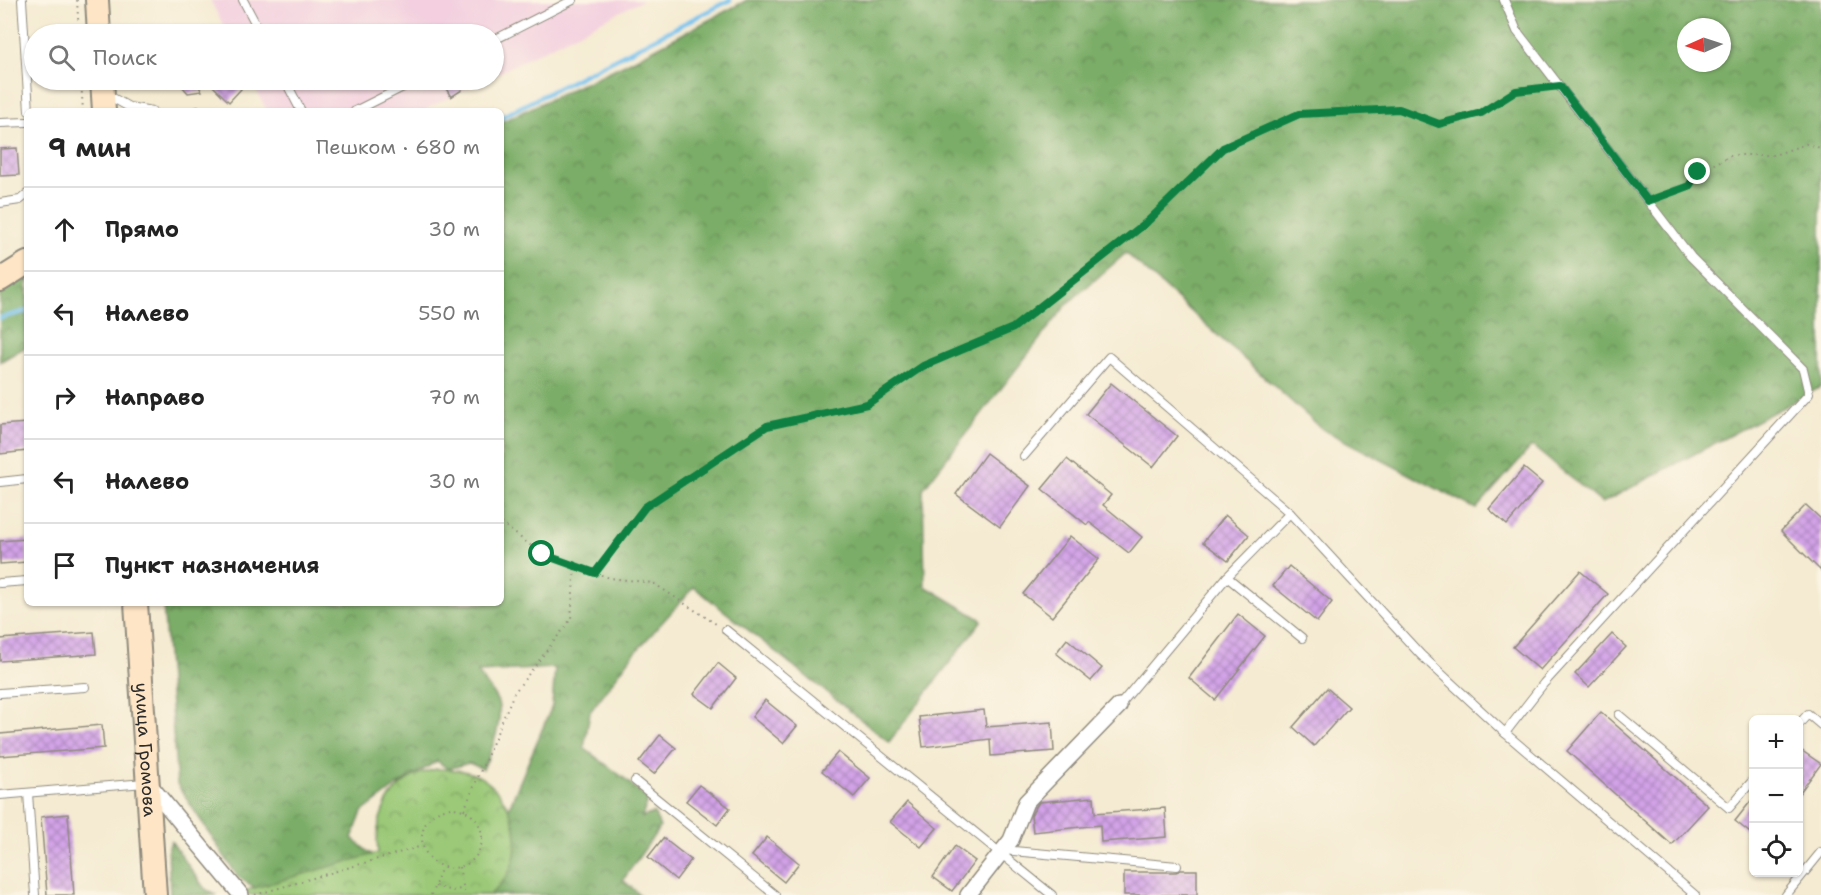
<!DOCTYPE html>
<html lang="ru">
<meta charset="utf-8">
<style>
:root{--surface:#fff;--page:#f6f6f6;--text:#222;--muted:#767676;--line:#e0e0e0}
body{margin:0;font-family:"Shantell Sans",sans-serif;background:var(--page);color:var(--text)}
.controls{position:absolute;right:18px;bottom:18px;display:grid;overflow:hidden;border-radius:9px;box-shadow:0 2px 4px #0004}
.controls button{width:54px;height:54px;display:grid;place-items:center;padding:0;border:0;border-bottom:2px solid var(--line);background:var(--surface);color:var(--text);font:30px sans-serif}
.compass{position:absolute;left:1677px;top:18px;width:54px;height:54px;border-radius:50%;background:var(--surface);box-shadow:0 2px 4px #0004;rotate:267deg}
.stop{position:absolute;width:18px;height:18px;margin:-14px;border:4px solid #0b8043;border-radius:50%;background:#fff}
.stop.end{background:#0b8043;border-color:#fff;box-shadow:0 2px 6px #0008}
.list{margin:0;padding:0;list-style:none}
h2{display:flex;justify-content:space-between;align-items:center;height:78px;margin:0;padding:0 24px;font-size:26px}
h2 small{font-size:20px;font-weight:400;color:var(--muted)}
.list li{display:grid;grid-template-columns:39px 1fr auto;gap:18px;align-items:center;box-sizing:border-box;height:84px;padding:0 24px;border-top:2px solid var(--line)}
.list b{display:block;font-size:22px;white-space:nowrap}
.list em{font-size:20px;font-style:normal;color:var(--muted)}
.icon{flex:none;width:33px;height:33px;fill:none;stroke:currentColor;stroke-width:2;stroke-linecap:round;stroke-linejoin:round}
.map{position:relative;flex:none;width:1821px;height:895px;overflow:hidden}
.search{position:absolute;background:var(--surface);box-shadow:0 2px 4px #0004;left:24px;top:24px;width:480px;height:66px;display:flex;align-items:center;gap:15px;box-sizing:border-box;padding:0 21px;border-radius:33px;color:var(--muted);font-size:22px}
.panel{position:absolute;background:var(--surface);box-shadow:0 2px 4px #0004;left:24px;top:108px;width:480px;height:498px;border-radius:9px}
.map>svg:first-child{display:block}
.built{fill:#f3cfdf}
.forest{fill:url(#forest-crowns);stroke:#546c4a;stroke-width:1.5;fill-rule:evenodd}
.park{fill:url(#park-crowns);stroke:#637a52;stroke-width:1.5}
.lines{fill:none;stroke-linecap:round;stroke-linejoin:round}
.stream{stroke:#74c1ee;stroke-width:4.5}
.building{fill:url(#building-cross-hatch)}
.lane-casing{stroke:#908b7e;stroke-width:10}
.street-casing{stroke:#908b7e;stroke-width:18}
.secondary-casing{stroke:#908b7e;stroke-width:26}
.path{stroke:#908b7e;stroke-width:2;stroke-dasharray:1.5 4.5;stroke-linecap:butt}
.lane{stroke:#fff;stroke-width:8}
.street{stroke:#fff;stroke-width:15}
.secondary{stroke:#fde5c5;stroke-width:22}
.route{stroke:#0b8043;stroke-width:8}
.labels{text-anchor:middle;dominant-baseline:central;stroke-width:5;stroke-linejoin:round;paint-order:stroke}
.street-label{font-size:18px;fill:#2b2b2b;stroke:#fcf5e5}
</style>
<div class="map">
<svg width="1821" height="895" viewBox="0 0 1821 895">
<defs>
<pattern id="forest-crowns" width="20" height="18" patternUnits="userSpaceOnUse" patternTransform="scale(1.5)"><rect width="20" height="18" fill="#7cad68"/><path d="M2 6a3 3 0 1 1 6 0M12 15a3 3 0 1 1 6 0" fill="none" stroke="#668d56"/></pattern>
<pattern id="park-crowns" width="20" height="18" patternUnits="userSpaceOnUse" patternTransform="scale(1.5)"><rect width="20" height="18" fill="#9bc978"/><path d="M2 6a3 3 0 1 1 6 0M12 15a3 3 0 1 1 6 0" fill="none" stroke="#7fa363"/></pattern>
<pattern id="building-cross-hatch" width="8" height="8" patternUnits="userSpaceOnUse" patternTransform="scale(1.5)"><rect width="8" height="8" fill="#d3a3e8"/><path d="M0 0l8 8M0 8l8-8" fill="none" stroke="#ab85bc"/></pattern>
</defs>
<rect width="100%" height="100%" fill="#fcf5e5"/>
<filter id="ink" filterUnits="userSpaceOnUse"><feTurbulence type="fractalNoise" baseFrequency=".0167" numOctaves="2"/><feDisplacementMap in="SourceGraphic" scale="12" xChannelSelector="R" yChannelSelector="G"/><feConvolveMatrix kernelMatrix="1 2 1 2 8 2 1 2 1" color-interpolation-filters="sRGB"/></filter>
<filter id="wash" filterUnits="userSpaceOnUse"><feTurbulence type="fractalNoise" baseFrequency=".008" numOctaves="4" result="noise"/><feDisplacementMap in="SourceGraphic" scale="24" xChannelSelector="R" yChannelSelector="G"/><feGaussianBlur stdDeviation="1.35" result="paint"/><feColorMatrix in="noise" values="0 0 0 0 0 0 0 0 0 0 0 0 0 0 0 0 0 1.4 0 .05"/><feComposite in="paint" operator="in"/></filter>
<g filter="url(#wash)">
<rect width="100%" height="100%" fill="#f5ebd2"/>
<g class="built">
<polygon points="210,0 643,0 494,75 494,34 228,34"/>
<polygon points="251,80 484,80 422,111 267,111"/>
</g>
<g class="forest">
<path d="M747,0H1821V387L1602,503L1532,446L1476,509L1322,429L1126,253L1067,304L923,489L925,586L982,620L889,742L694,587L631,657L590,712L584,748L624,778L648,800L642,817L654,813L660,827L623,880L640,895H472L552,706L555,668L478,672C483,681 492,690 497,700C505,717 491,753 483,769L469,763L448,769L437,761L398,785L362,812L352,838L368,852L395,868L266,895L238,877L177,784L163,603H501V122L625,64ZM1686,27H1722V63H1686Z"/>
<polygon points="27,272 27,346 0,362 0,288"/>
<polygon points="171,841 205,889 217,895 170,895 168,850"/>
</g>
<path class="park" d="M436,769C453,769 471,770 485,780C522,807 529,867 489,895H250L244,891L378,853C374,823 385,791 414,776C421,773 429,771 436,769Z"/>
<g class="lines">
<g class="stream">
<polyline points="501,117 730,0"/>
<polyline points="0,318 27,311"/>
</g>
</g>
<g id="blocks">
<g class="building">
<polygon points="177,80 194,80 202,91 188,93"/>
<polygon points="218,80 232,80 241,89 229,102 212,85"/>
<polygon points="441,80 456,80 462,90 451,97"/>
<polygon points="17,148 19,175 0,176 0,149"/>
<polygon points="1111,383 1177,436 1153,467 1086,414"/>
<polygon points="27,423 27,451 0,454 0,425"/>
<polygon points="986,453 1030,486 1000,527 956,494"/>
<polygon points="1067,459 1111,495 1103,505 1142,537 1129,553 1089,522 1087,525 1042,489"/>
<polygon points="1524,468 1542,483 1507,525 1489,509"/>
<polygon points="1806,505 1821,519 1821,571 1781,531"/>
<polygon points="1225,515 1249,535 1228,561 1203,542"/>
<polygon points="1070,536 1099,559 1052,617 1023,594"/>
<polygon points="27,539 27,562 0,564 0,541"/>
<polygon points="1289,566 1332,602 1317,622 1273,586"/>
<polygon points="1580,571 1608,594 1540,670 1513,647"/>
<polygon points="1238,614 1265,636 1215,700 1189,678"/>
<polygon points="94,632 96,654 0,661 0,639"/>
<polygon points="1612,634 1626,647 1589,687 1575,674"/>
<polygon points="1067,639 1102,668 1091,681 1056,653"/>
<polygon points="718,663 736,678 713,708 694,694"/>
<polygon points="1327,688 1349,707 1314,746 1293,727"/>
<polygon points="765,700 797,726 783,743 752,717"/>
<polygon points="984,710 986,727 1052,722 1054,751 991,756 990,739 923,747 919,717"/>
<polygon points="1601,712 1708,806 1672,845 1567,751"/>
<polygon points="102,725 104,748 0,756 0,734"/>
<polygon points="660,735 676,748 654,774 639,762"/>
<polygon points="1798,748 1821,764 1798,795"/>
<polygon points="838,752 870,778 854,797 822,771"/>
<polygon points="699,785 730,808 717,825 686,801"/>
<polygon points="1094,797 1095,813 1165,808 1167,837 1101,842 1100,825 1033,832 1031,815 1039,802"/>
<polygon points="1754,797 1754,836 1735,821"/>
<polygon points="907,802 937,828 921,847 890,822"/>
<polygon points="68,814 74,895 47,895 41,817"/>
<polygon points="767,837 799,863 784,882 752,856"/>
<polygon points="663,838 691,860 676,880 648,857"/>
<polygon points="955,846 975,861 952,891 933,877"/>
<polygon points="1181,870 1197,870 1197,895 1124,895 1124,872 1176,872"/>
</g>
</g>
</g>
<g filter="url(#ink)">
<use href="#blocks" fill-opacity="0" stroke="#908b7e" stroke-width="1.5"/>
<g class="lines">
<g class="lane-casing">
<g id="lane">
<polyline points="22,0 29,111"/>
<polyline points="243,0 261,34"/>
<polyline points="1504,0 1517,31 1691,257 1803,369 1809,394 1544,683 1505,733 1695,895"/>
<polyline points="494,40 573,0"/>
<polyline points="285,80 301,111"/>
<polyline points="106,94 129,107 152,111"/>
<polyline points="198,111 218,111"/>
<polyline points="355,111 417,80"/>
<polyline points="0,123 27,122"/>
<polyline points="0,203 20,200 27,194"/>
<polyline points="1024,456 1109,357 1290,513"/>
<polyline points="0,482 27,479"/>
<polyline points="1227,577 1290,513 1421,655 1505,733"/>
<polyline points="0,583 27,581"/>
<polyline points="726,630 1052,895"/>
<polyline points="0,693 85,687"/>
<polyline points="1119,706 1227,577 1302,638"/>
<polyline points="1619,715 1729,808 1754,779"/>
<polyline points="1798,725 1808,714 1821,725"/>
<polyline points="635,781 775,895"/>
<polyline points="28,793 35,895"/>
<polyline points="0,795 145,783"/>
<polyline points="1002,850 1177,866"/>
<polyline points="1786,895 1821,852"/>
</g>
</g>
<g class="street-casing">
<g id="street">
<polyline points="148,783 241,895"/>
<polyline points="968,895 1011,840 1026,802 1119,706"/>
</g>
</g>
<g class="secondary-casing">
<g id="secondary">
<polyline points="97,0 99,34"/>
<polyline points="102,80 104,111"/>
<polyline points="0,280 27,263"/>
<path id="s1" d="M136,603L155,895"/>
</g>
</g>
<g class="path">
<polyline points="77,0 79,34"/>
<polyline points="81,80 83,111"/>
<polyline points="1659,197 1689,186 1698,172 1732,155 1774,155 1806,144 1821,148"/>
<polyline points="501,523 542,554 610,578 653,583 716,624"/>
<polyline points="595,573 645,507 767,426 867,404 923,366 1013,328 1147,222 1223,148 1299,114 1399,109 1439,124 1481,113 1516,91 1548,88"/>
<circle cx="452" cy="838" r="30"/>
<polyline points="464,810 514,693 571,619 575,565"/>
<polyline points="459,867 465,895"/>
<polyline points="435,886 452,891 464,888"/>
<polyline points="255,895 422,846"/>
<polyline points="431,895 442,867"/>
</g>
<use href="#lane" class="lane"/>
<use href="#street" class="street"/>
<use href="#secondary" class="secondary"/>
</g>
</g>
<g class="lines" filter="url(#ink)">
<polyline class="route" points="542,554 595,573 645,507 767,426 867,404 923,366 1013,328 1147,222 1223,148 1299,114 1399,109 1439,124 1481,113 1516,91 1560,86 1648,201 1689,186 1698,172"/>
</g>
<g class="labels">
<g class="street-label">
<text stroke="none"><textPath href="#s1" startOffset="147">улица Громова</textPath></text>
</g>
</g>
</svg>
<div class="controls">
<button>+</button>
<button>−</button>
<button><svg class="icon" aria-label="locate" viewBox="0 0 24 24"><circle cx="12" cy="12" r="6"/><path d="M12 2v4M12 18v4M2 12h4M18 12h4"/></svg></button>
</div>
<svg class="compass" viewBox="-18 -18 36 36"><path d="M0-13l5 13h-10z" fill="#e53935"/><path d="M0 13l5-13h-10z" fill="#767676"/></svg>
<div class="stop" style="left:542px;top:554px"></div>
<div class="stop end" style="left:1698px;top:172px"></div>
<div class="search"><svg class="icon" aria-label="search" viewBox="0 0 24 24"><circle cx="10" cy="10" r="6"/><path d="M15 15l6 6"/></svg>Поиск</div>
<section class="panel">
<h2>9 мин<small>Пешком · 680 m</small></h2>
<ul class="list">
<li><svg class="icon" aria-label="ahead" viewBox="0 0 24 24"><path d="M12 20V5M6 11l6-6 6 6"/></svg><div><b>Прямо</b></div><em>30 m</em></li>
<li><svg class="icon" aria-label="left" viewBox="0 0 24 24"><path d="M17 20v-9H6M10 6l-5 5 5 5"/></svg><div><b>Налево</b></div><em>550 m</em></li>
<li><svg class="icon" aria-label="right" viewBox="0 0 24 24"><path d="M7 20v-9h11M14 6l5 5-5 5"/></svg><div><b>Направо</b></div><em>70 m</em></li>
<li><svg class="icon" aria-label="left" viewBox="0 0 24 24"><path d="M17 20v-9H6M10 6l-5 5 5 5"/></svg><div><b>Налево</b></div><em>30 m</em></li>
<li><svg class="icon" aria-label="arrive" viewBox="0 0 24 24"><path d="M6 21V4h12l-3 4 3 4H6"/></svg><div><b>Пункт назначения</b></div></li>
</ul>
</section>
</div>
